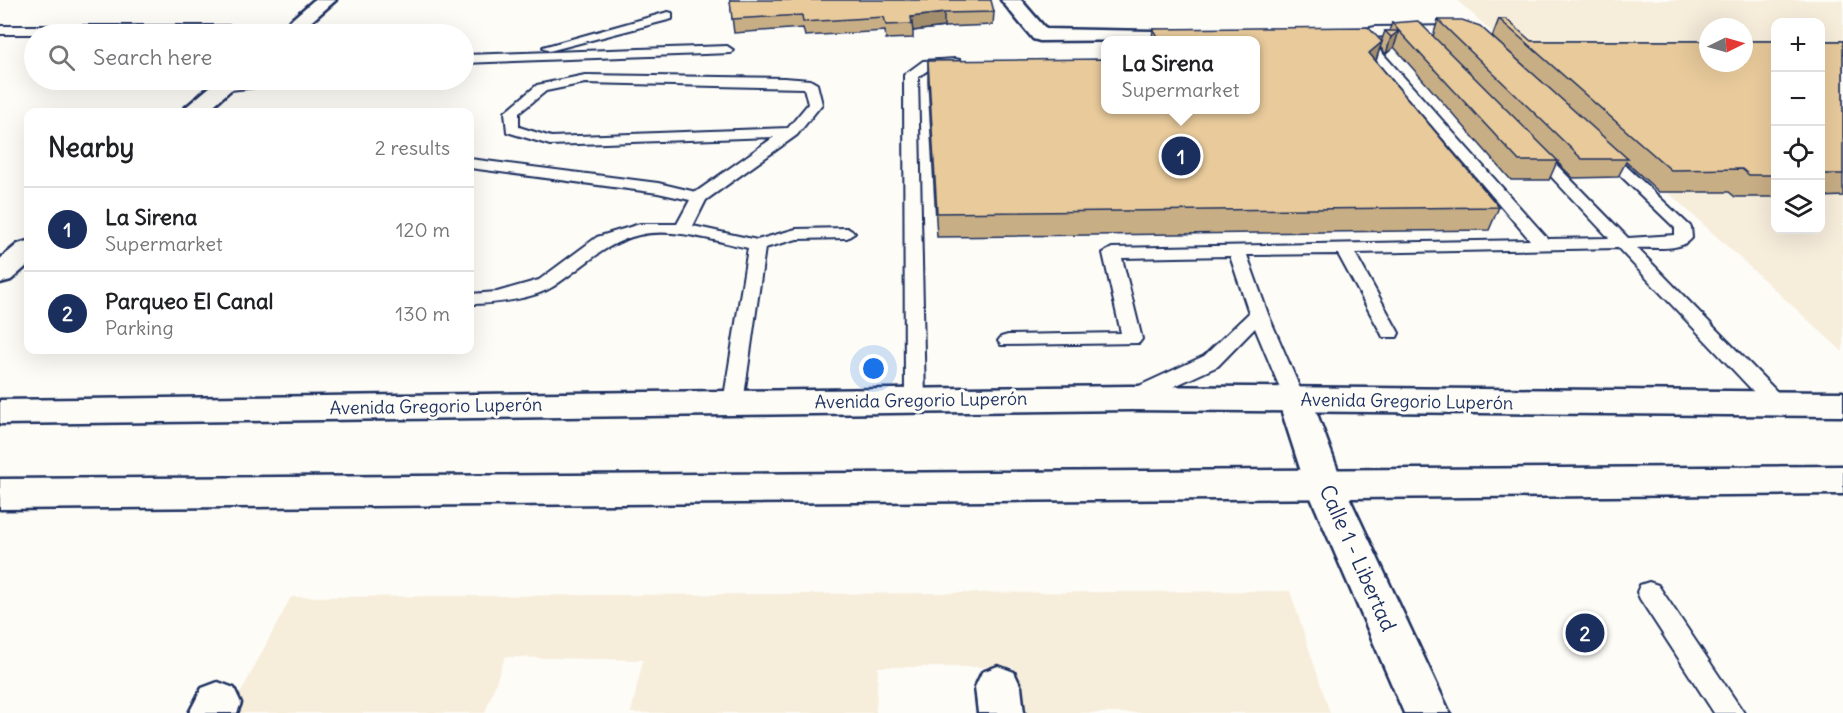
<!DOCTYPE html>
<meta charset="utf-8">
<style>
:root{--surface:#fff;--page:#f2f2f2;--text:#202124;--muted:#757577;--line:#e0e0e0;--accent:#1b2f5e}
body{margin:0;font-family:Delius,sans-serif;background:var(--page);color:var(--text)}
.controls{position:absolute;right:18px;top:18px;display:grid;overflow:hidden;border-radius:12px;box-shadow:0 6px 24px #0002}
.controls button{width:54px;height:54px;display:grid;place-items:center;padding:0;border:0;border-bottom:2px solid var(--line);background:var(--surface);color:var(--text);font:30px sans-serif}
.compass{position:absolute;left:1699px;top:18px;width:54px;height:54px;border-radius:50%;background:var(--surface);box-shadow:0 6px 24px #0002;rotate:85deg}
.you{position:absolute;left:874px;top:369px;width:21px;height:21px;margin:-15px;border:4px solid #fff;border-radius:50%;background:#1a73e8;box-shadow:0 0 0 9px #1a73e833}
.badge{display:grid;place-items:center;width:39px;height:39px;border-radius:50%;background:var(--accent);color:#fff;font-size:20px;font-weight:700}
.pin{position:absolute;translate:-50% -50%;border:3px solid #fff;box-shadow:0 2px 6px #0006}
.popup{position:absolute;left:1101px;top:36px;width:159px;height:78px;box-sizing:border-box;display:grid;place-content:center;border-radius:12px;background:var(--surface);filter:drop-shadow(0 2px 4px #0005);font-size:20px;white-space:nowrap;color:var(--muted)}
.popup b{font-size:22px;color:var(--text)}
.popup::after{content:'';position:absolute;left:50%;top:100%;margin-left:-12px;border:12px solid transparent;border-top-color:var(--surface)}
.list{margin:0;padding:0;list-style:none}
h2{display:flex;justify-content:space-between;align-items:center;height:78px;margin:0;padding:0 24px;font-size:26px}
h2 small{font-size:20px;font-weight:400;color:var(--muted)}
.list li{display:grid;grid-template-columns:39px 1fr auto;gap:18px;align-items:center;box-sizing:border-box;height:84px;padding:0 24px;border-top:2px solid var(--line)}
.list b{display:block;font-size:22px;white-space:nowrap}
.list p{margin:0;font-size:20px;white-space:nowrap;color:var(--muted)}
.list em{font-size:20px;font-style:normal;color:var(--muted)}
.icon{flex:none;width:33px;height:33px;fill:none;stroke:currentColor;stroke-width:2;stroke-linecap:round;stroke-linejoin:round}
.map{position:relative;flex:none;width:1843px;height:713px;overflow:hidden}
.search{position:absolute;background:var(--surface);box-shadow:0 6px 24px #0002;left:24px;top:24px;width:450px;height:66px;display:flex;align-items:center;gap:15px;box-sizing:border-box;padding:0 21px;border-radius:33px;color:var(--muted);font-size:22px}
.panel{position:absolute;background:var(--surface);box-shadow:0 6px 24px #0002;left:24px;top:108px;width:450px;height:246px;border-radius:12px}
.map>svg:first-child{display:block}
.built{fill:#f7eddb;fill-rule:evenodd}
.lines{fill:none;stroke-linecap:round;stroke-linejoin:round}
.service-casing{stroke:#1b2f5e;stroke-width:4}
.minor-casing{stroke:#1b2f5e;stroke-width:5}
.tertiary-casing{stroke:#1b2f5e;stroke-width:5}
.primary-casing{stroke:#1b2f5e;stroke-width:5}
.service{fill:#fdfcf7;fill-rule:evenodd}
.minor{fill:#fdfcf7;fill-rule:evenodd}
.tertiary{fill:#fdfcf7;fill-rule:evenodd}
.primary{fill:#fdfcf7;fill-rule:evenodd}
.wall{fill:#c8ae85;stroke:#1b2f5e;stroke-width:1.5}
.shaded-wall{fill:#a28d6c;stroke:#1b2f5e;stroke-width:1.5}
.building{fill:#e8ca9b;stroke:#1b2f5e;stroke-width:1.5}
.labels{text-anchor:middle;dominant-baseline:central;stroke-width:6;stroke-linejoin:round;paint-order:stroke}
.street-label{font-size:18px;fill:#1b2f5e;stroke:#fdfcf7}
.near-street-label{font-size:21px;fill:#1b2f5e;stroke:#fdfcf7}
</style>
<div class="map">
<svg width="1843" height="713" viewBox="0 0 1843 713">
<rect width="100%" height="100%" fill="#fdfcf7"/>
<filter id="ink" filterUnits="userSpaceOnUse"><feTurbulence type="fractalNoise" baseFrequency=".0167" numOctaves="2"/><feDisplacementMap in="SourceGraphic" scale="12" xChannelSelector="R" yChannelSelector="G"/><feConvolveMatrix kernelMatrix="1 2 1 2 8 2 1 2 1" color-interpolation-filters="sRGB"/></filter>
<g filter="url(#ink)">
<g class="built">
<path d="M1457,0H1843V352L1671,195ZM1776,22H1820V230H1776ZM1708,27H1744V63H1708Z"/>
<polygon points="1290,591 1330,713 1022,713 1013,667 878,667 876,713 631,713 643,660 505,657 485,713 230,713 291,597"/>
</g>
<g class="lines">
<g class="service-casing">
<g id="service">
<polygon points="668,12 672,13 672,19 549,51 543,47"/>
<polygon points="0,26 291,26 297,30 291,34 0,34"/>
<path d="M1459,26L1465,30L1463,33L1368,37L1548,239L1609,238L1530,154L1528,151L1535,147L1540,148L1628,238L1675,235V228L1597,153L1604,149L1609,150L1691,227L1692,238C1681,252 1654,247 1637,248L1784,399L1787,404L1784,409H1770L1618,248L1355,253L1399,333L1397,337H1383L1381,333L1338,254L1247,255L1268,314L1305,400L1302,405H1288L1285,400L1255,328L1218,366L1140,402H1126L1123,397L1126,392L1204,356L1249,313L1230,256L1122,258L1142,339L1139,343L1001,345L998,341L1001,337L1008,335L1121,333L1103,253L1112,248L1530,240L1356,37L1361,30L1375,27Z"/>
<polygon points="727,46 733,50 731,53 464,63 464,55"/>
<polygon points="955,59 960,60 960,66 931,68 918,77 925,400 922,405 908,405 905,400 904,75 923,61"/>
<path d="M585,75L784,78L810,80L817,84L822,104L797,135L706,200L693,226L757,240L796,229L847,228L855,233L847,238L797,239L765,248L743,403L740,408H726L723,403L748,248C714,241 674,227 639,235C605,243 583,267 554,286C534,299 493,304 470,304V294L497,292L539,280L597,237L640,224H677L690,200L658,193L470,168V159L658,183L696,192L774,137L550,145L507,132L505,112L537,85ZM585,83L804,88L808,104L788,128L551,137L519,127V113L546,91Z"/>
<polygon points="251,80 288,80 281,84 222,91 215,87 222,83"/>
<polygon points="1649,582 1658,585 1744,713 1714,713 1640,599 1637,592 1640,585"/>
</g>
</g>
<g class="minor-casing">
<g id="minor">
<polygon points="1001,0 1021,0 1046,29 1152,31 1159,33 1162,37 1160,40 1040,41 1033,39"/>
<polygon points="1295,388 1307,392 1312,400 1343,484 1450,713 1404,713 1305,484 1278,400 1283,392"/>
<polygon points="998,666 1014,672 1021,687 1024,713 978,713 975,687 982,672"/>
<polygon points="218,682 234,688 241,703 237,713 189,713 202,688"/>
</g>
</g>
<g class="tertiary-casing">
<g id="tertiary">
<polygon points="314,0 336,0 297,34 275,34"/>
<polygon points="218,80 242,80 206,112 180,112"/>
<polygon points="28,241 28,265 11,280 0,283 0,259 18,244"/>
</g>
</g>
<g class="primary-casing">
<g id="primary">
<polygon points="1130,386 1843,392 1843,416 1130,410 0,424 0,400"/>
<polygon points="1843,466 1843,494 0,509 0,479"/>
</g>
</g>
<use href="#service" class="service"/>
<use href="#minor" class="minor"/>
<use href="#tertiary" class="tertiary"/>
<use href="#primary" class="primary"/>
</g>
<g class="wall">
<polygon points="730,0 994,12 993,25 944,27 913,31 913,38 886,39 885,31 805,36 803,28 734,33"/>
<polygon points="1499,19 1531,41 1776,41 1776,197 1735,197 1729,192 1659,192 1626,162 1618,177 1573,178 1557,162 1549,180 1511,180 1394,47 1386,54 1380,47 1376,61 1499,207 1489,230 937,237 928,82 928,61 1106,110 1256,40 1152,40 1153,29 1381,42 1385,31 1389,31 1392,23 1433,36 1438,20 1492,37"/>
<polygon points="1821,41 1843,41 1843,196 1821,197"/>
</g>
<g class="shaded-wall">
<polygon points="944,13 944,27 913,31 911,17"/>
<polygon points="1399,31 1394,47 1386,54 1391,37"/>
<polygon points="1382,42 1375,63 1369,53"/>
</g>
<g class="building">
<polygon points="730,0 991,0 994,12 944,13 911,17 912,24 886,25 884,17 803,22 802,15 732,19"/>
<polygon points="1499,19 1506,19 1531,41 1708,41 1708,63 1744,63 1744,41 1776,41 1776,175 1749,175 1742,169 1671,170"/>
<polygon points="1438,20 1462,20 1480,26 1628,159 1582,159"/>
<polygon points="1418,21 1558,161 1519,161 1399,31 1391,37 1385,31 1399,31 1392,23"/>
<polygon points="1368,27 1382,42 1369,53 1499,207 937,213 928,61 1106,59 1106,110 1256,110 1256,40 1159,40 1153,29"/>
<rect x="1821" y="41" width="22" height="133"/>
</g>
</g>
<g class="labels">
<g class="street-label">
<text transform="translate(921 400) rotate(-1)">Avenida Gregorio Luperón</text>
<text transform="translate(1407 401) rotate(1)">Avenida Gregorio Luperón</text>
<text transform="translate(436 406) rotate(-1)">Avenida Gregorio Luperón</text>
</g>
<g class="near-street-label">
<text transform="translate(1358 558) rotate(66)">Calle 1 - Libertad</text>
</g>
</g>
</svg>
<div class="controls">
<button>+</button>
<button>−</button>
<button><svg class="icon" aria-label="locate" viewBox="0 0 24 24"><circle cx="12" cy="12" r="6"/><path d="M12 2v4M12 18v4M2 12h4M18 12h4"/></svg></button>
<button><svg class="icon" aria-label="layers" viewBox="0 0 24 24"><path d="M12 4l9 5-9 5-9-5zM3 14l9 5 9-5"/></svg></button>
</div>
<svg class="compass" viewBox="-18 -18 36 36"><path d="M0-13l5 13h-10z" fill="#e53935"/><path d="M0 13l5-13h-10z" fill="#757577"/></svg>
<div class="you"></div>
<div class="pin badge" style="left:1181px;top:156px">1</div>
<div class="popup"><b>La Sirena</b>Supermarket</div>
<div class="pin badge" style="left:1585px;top:633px">2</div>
<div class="search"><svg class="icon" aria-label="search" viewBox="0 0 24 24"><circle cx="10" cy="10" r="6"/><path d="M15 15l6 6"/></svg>Search here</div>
<section class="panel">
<h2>Nearby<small>2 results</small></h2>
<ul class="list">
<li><span class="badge">1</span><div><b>La Sirena</b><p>Supermarket</p></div><em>120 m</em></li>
<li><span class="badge">2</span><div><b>Parqueo El Canal</b><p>Parking</p></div><em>130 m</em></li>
</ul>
</section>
</div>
